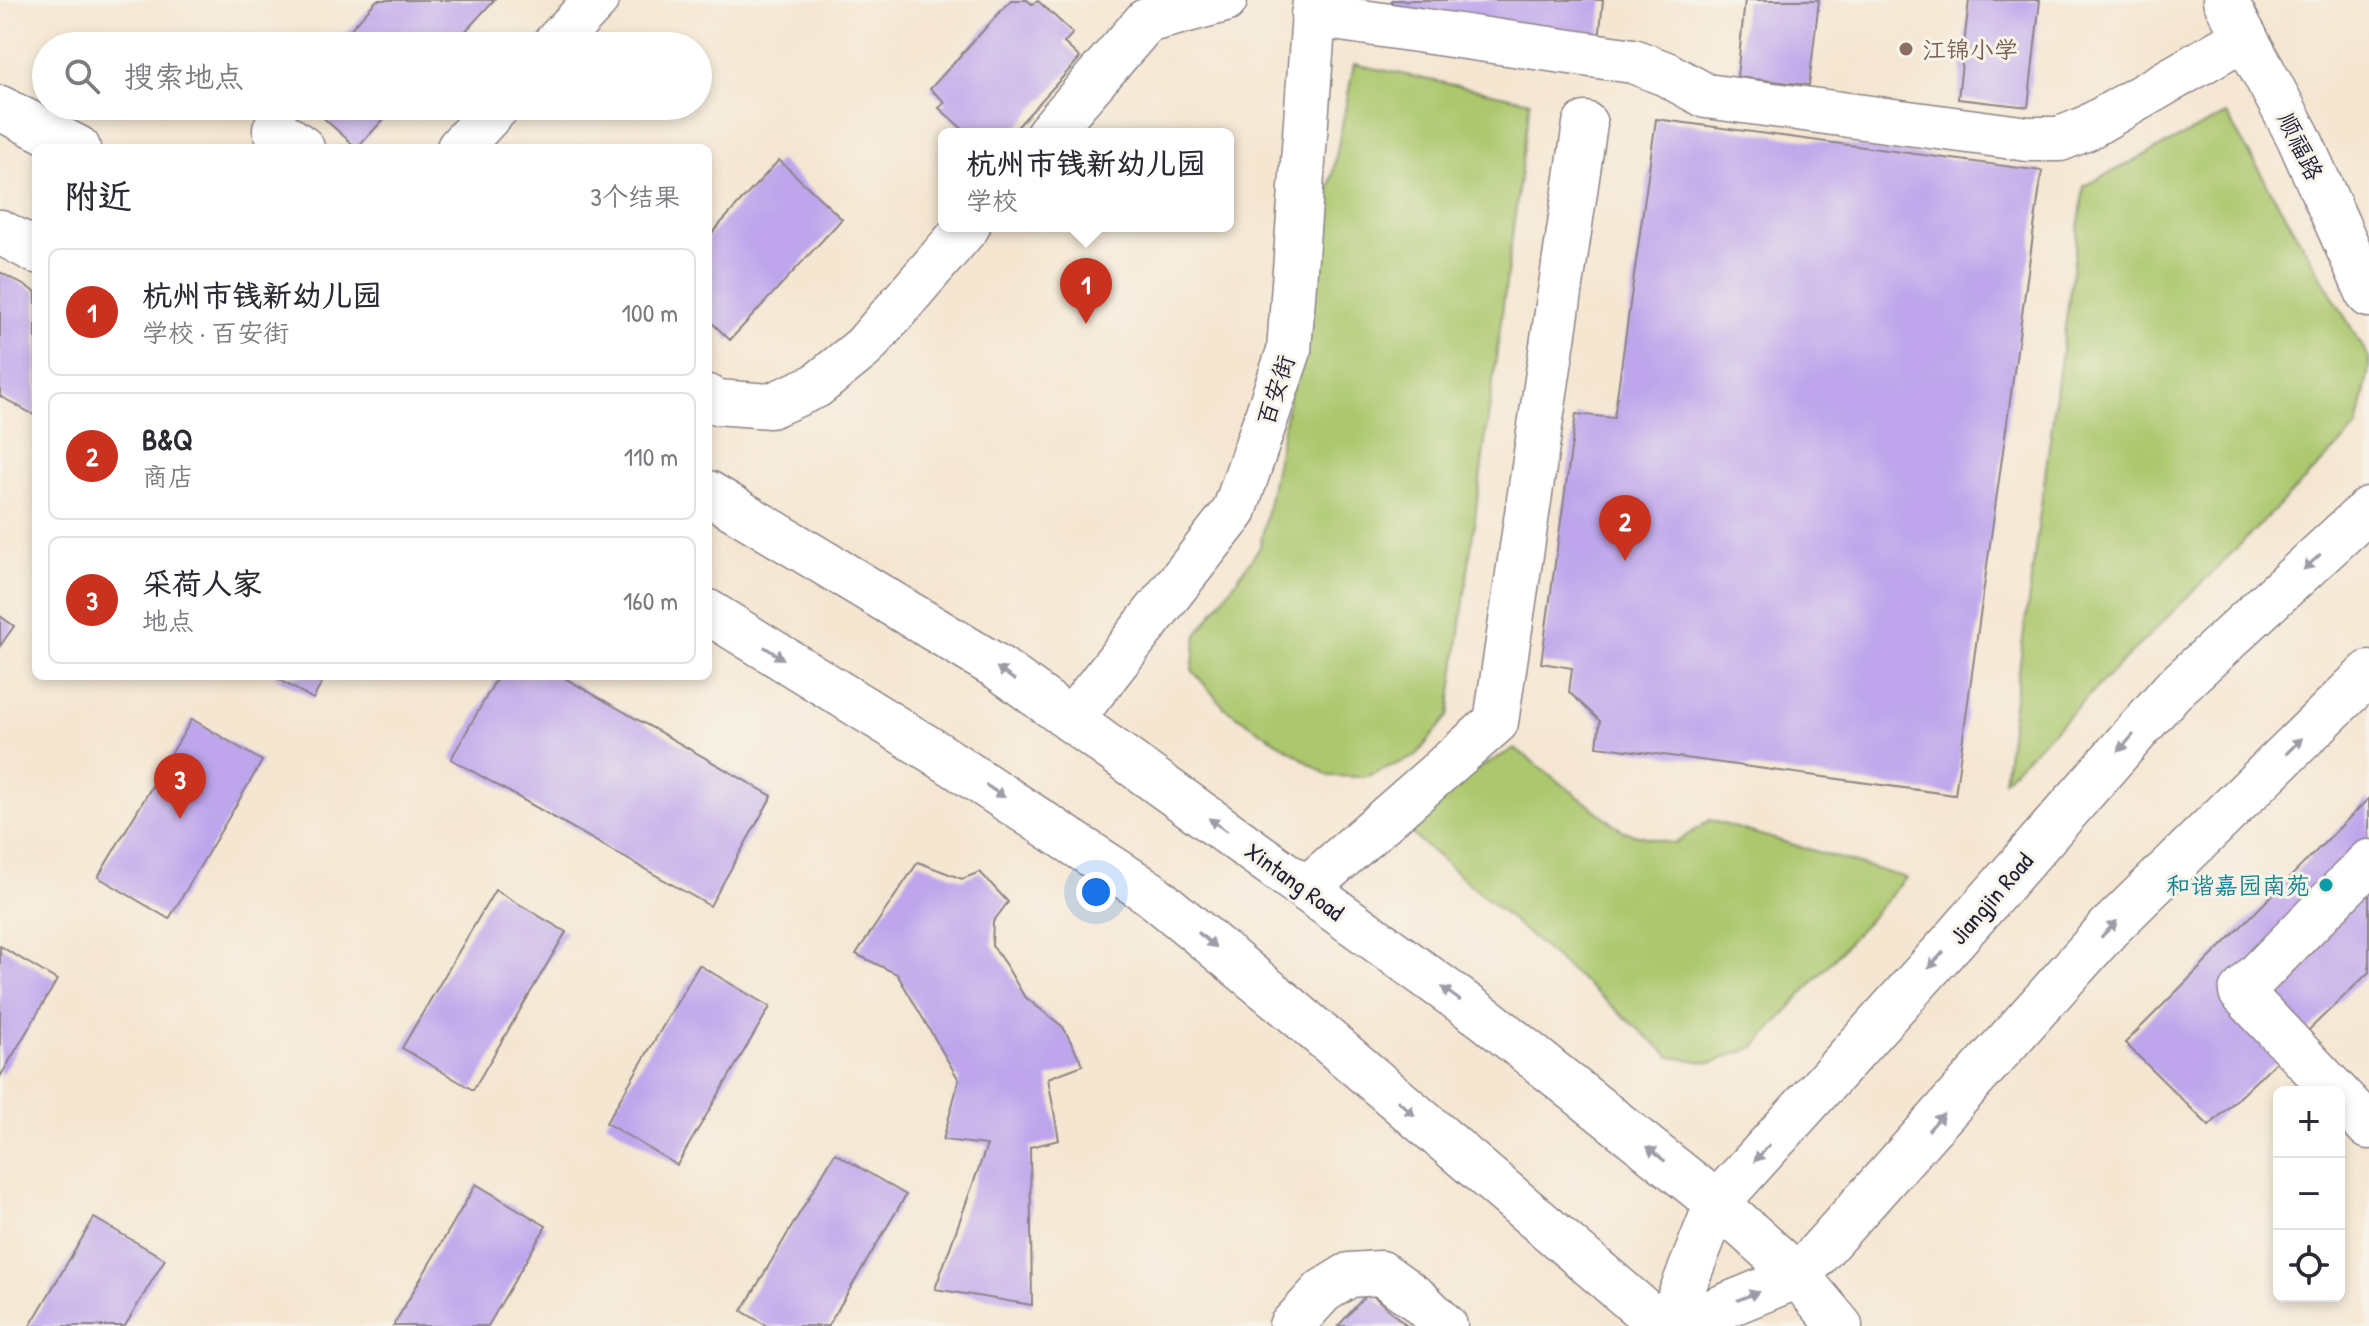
<!DOCTYPE html>
<html lang="zh">
<meta charset="utf-8">
<style>
:root{--surface:#fff;--page:#f7f7f7;--text:#2b2b33;--muted:#7c7c81;--line:#e1e1e2;--accent:#c8321e}
body{margin:0;font-family:"Patrick Hand","LXGW WenKai TC",sans-serif;background:var(--page);color:var(--text)}
.controls{position:absolute;right:24px;bottom:24px;display:grid;overflow:hidden;border-radius:12px;box-shadow:0 4px 12px #0003}
.controls button{width:72px;height:72px;display:grid;place-items:center;padding:0;border:0;border-bottom:2px solid var(--line);background:var(--surface);color:var(--text);font:40px sans-serif}
.you{position:absolute;left:1096px;top:892px;width:28px;height:28px;margin:-20px;border:6px solid #fff;border-radius:50%;background:#1a73e8;box-shadow:0 0 0 12px #1a73e833}
.badge{display:grid;place-items:center;width:52px;height:52px;border-radius:50%;background:var(--accent);color:#fff;font-size:26px;font-weight:700}
.pin{position:absolute;translate:-50% -66px;filter:drop-shadow(0 2px 4px #0008)}
.pin::after{content:'';position:absolute;top:42px;width:28px;height:24px;background:inherit;clip-path:polygon(0 0,100% 0,50% 100%)}
.popup{position:absolute;left:938px;top:128px;width:296px;height:104px;box-sizing:border-box;display:grid;place-content:center;border-radius:12px;background:var(--surface);filter:drop-shadow(0 2px 6px #0005);font-size:26px;white-space:nowrap;color:var(--muted)}
.popup b{font-size:30px;color:var(--text)}
.popup::after{content:'';position:absolute;left:50%;top:100%;margin-left:-16px;border:16px solid transparent;border-top-color:var(--surface)}
.list{margin:0;padding:0;list-style:none}
h2{display:flex;justify-content:space-between;align-items:center;height:104px;margin:0;padding:0 32px;font-size:34px}
h2 small{font-size:26px;font-weight:400;color:var(--muted)}
.list li{display:grid;grid-template-columns:52px 1fr auto;gap:24px;align-items:center;box-sizing:border-box;height:128px;margin:0 16px 16px;padding:0 16px;border:2px solid var(--line);border-radius:12px}
.list b{display:block;font-size:30px;white-space:nowrap}
.list p{margin:0;font-size:26px;white-space:nowrap;color:var(--muted)}
.list em{font-size:26px;font-style:normal;color:var(--muted)}
.icon{flex:none;width:44px;height:44px;fill:none;stroke:currentColor;stroke-width:2;stroke-linecap:round;stroke-linejoin:round}
.map{position:relative;flex:none;width:2369px;height:1326px;overflow:hidden}
.search{position:absolute;background:var(--surface);box-shadow:0 4px 12px #0003;left:32px;top:32px;width:680px;height:88px;display:flex;align-items:center;gap:20px;box-sizing:border-box;padding:0 28px;border-radius:44px;color:var(--muted);font-size:30px}
.panel{position:absolute;background:var(--surface);box-shadow:0 4px 12px #0003;left:32px;top:144px;width:680px;height:536px;border-radius:12px}
.map>svg:first-child{display:block}
.green{fill:#acc76d;stroke:#677454;stroke-width:2}
.building{fill:#bea5ec}
.lines{fill:none;stroke-linecap:round;stroke-linejoin:round}
.minor-casing{stroke:#8c8486;stroke-width:47}
.major-casing{stroke:#8c8486;stroke-width:47}
.minor{stroke:#fff;stroke-width:44}
.major{stroke:#fff;stroke-width:44}
.oneway{fill:#9c9ca7}
.education-dot{fill:#8d6e63;stroke:#f7f3e8;stroke-width:3}
.culture-dot{fill:#0f9aa8;stroke:#f7f3e8;stroke-width:3}
.labels{text-anchor:middle;dominant-baseline:central;stroke-width:6;stroke-linejoin:round;paint-order:stroke}
.education-label{font-size:24px;fill:#785e54;stroke:#f7f3e8;text-anchor:start}
.street-label{font-size:24px;fill:#22223b;stroke:#f7f3e8}
.culture-label{font-size:24px;fill:#0d838f;stroke:#f7f3e8;text-anchor:end}
</style>
<div class="map">
<svg width="2369" height="1326" viewBox="0 0 2369 1326">
<rect width="100%" height="100%" fill="#f7f3e8"/>
<filter id="ink" filterUnits="userSpaceOnUse"><feTurbulence type="fractalNoise" baseFrequency=".0125" numOctaves="2"/><feDisplacementMap in="SourceGraphic" scale="16" xChannelSelector="R" yChannelSelector="G"/><feConvolveMatrix kernelMatrix="1 2 1 2 8 2 1 2 1" color-interpolation-filters="sRGB"/></filter>
<filter id="wash" filterUnits="userSpaceOnUse"><feTurbulence type="fractalNoise" baseFrequency=".006" numOctaves="4" result="noise"/><feDisplacementMap in="SourceGraphic" scale="32" xChannelSelector="R" yChannelSelector="G"/><feGaussianBlur stdDeviation="1.8" result="paint"/><feColorMatrix in="noise" values="0 0 0 0 0 0 0 0 0 0 0 0 0 0 0 0 0 1.4 0 .05"/><feComposite in="paint" operator="in"/></filter>
<g filter="url(#wash)">
<rect width="100%" height="100%" fill="#f5e6d2"/>
<g class="green">
<polygon points="1354,64 1530,101 1449,715 1415,757 1364,777 1329,776 1225,708 1192,670 1197,635 1260,547"/>
<polygon points="2226,114 2369,358 2369,370 2357,428 2004,780 2084,186"/>
<polygon points="1515,748 1623,831 1674,844 1710,820 1906,878 1755,1047 1712,1063 1671,1057 1393,818"/>
</g>
<g id="blocks">
<g class="building">
<polygon points="377,0 494,0 452,46 335,46"/>
<polygon points="1011,0 1027,0 1032,4 1038,1 1073,33 1064,43 1080,58 1011,134 986,134 981,129 977,134 968,134 939,108 945,102 930,89"/>
<polygon points="1392,0 1603,0 1599,41 1390,18"/>
<polygon points="1745,0 1819,0 1809,85 1737,77"/>
<polygon points="1969,0 2040,0 2028,107 1958,99"/>
<polygon points="310,106 396,106 357,148"/>
<polygon points="1656,119 2042,171 1955,795 1597,746 1600,721 1569,692 1572,668 1541,663 1576,414 1614,418"/>
<polygon points="779,160 842,219 730,340 708,319 708,237"/>
<polygon points="0,272 36,292 36,416 0,396"/>
<polygon points="0,616 14,626 0,646"/>
<polygon points="273,676 326,676 313,699"/>
<polygon points="498,676 561,676 772,796 710,906 451,759"/>
<polygon points="192,719 262,761 169,919 98,877"/>
<polygon points="2369,798 2369,972 2209,1126 2125,1043"/>
<polygon points="918,862 962,879 980,872 1008,902 993,922 992,945 1007,967 1024,996 1063,1027 1083,1065 1048,1078 1059,1140 1030,1147 1032,1305 935,1289 987,1145 943,1140 959,1080 897,974 856,954"/>
<polygon points="495,890 566,932 473,1090 402,1048"/>
<polygon points="0,946 57,980 0,1077"/>
<polygon points="699,965 770,1007 677,1165 606,1123"/>
<polygon points="835,1153 906,1195 828,1326 767,1326 742,1311"/>
<polygon points="476,1184 546,1226 488,1326 393,1326"/>
<polygon points="94,1218 165,1259 125,1326 30,1326"/>
<polygon points="1369,1292 1407,1326 1338,1326"/>
</g>
</g>
</g>
<g filter="url(#ink)">
<use href="#blocks" fill-opacity="0" stroke="#8c8486" stroke-width="2"/>
<g class="lines">
<g class="minor-casing">
<g id="minor">
<polyline points="2225,0 2298,136 2369,295"/>
<polyline points="1313,15 1633,61 1666,74 1706,96 2028,139 2060,139 2085,129 2245,37"/>
<polyline points="553,46 596,0"/>
<polyline points="275,129 302,148"/>
<polyline points="1048,134 1146,21 1225,0"/>
<polyline points="459,148 498,106"/>
<polyline points="708,397 716,402 770,406 816,386 864,347 968,226"/>
<polyline points="1071,720 1234,512 1289,351 1315,0"/>
<polyline points="1306,889 1496,722 1585,124"/>
<polyline points="2336,1092 2241,992 2369,862"/>
<polyline points="2339,1095 2369,1127"/>
<polyline points="1291,1326 1323,1291 1349,1275 1381,1273 1417,1299 1445,1326"/>
<polyline points="1668,1326 1717,1203 1955,939 2172,691 2369,509"/>
<polyline points="1676,1326 1798,1276 2108,929 2369,673"/>
</g>
</g>
<g class="major-casing">
<g id="major">
<polyline points="0,108 78,148"/>
<polyline points="0,232 36,251"/>
<polyline points="708,493 999,668 1486,1019 1717,1203 1798,1276 1840,1326"/>
<polyline points="708,612 936,753 1150,893 1291,1009 1662,1326"/>
</g>
</g>
<use href="#minor" class="minor"/>
<use href="#major" class="major"/>
</g>
<defs><path id="oneway-solid" d="M-6-.8H1V-3.2L6.5 0L1 3.2V.8H-6Z" transform="scale(2)"/></defs>
<g class="oneway">
<use href="#oneway-solid" transform="translate(2312 562) rotate(137)"/>
<use href="#oneway-solid" transform="translate(774 653) rotate(32)"/>
<use href="#oneway-solid" transform="translate(1006 674) rotate(-145)"/>
<use href="#oneway-solid" transform="translate(2126 743) rotate(131)"/>
<use href="#oneway-solid" transform="translate(2294 746) rotate(-45)"/>
<use href="#oneway-solid" transform="translate(995 791) rotate(33)"/>
<use href="#oneway-solid" transform="translate(1218 825) rotate(-144)"/>
<use href="#oneway-solid" transform="translate(2109 929) rotate(-46)"/>
<use href="#oneway-solid" transform="translate(1207 940) rotate(40)"/>
<use href="#oneway-solid" transform="translate(1936 960) rotate(132)"/>
<use href="#oneway-solid" transform="translate(1451 994) rotate(-144)"/>
<use href="#oneway-solid" transform="translate(1406 1108) rotate(41)"/>
<use href="#oneway-solid" transform="translate(1936 1122) rotate(-48)"/>
<use href="#oneway-solid" transform="translate(1762 1153) rotate(132)"/>
<use href="#oneway-solid" transform="translate(1656 1154) rotate(-141)"/>
<use href="#oneway-solid" transform="translate(1748 1296) rotate(-22)"/>
</g>
</g>
<circle class="education-dot" cx="1906" cy="49" r="8"/>
<circle class="culture-dot" cx="2326" cy="885" r="8"/>
<g class="labels">
<g class="education-label">
<text x="1922" y="49">江锦小学</text>
</g>
<g class="street-label">
<text transform="translate(2301 146) rotate(64)">顺福路</text>
<text transform="translate(1275 390) rotate(-72)">百安街</text>
<text transform="translate(1295 881) rotate(36)">Xintang Road</text>
<text transform="translate(1991 898) rotate(-49)">Jiangjin Road</text>
</g>
<g class="culture-label">
<text x="2310" y="885">和谐嘉园南苑</text>
</g>
</g>
</svg>
<div class="controls">
<button>+</button>
<button>−</button>
<button><svg class="icon" aria-label="locate" viewBox="0 0 24 24"><circle cx="12" cy="12" r="6"/><path d="M12 2v4M12 18v4M2 12h4M18 12h4"/></svg></button>
</div>
<div class="you"></div>
<div class="pin badge" style="left:1086px;top:324px">1</div>
<div class="popup"><b>杭州市钱新幼儿园</b>学校</div>
<div class="pin badge" style="left:1625px;top:561px">2</div>
<div class="pin badge" style="left:180px;top:819px">3</div>
<div class="search"><svg class="icon" aria-label="search" viewBox="0 0 24 24"><circle cx="10" cy="10" r="6"/><path d="M15 15l6 6"/></svg>搜索地点</div>
<section class="panel">
<h2>附近<small>3个结果</small></h2>
<ul class="list">
<li><span class="badge">1</span><div><b>杭州市钱新幼儿园</b><p>学校 · 百安街</p></div><em>100 m</em></li>
<li><span class="badge">2</span><div><b>B&amp;Q</b><p>商店</p></div><em>110 m</em></li>
<li><span class="badge">3</span><div><b>采荷人家</b><p>地点</p></div><em>160 m</em></li>
</ul>
</section>
</div>
